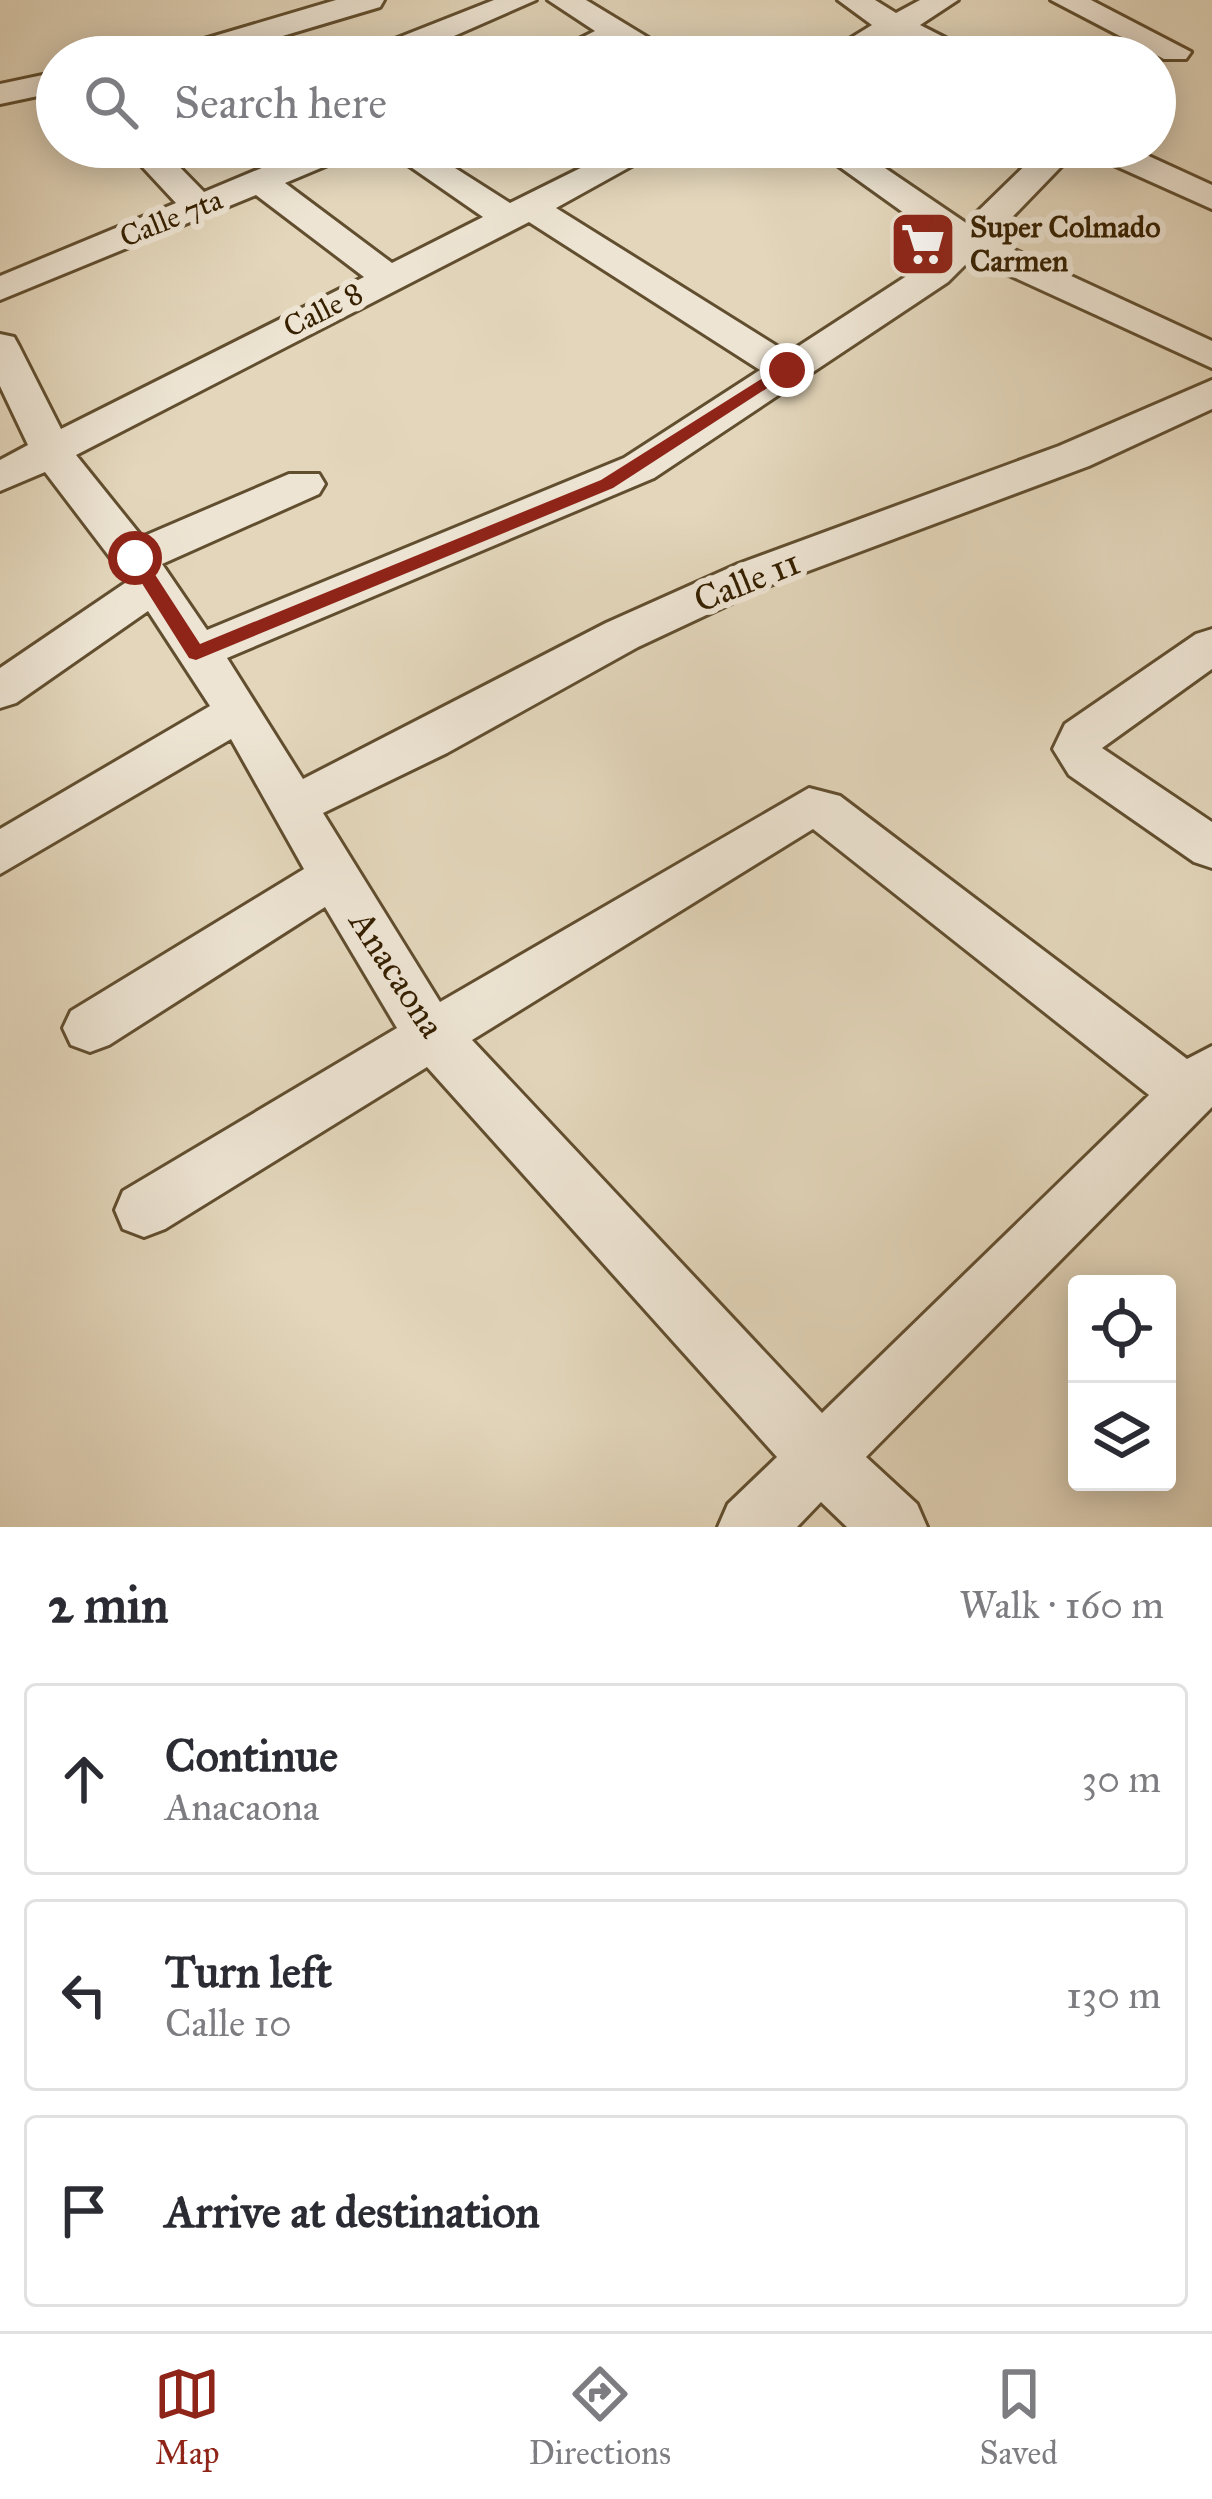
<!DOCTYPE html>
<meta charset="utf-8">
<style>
:root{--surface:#fff;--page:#f7f7f7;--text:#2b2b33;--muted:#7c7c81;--line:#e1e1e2;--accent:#8f2418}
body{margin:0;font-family:"IM FELL Great Primer",serif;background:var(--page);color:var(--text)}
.controls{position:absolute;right:36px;bottom:36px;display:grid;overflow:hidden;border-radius:12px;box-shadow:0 6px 30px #0003}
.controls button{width:108px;height:108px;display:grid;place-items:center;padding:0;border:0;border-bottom:3px solid var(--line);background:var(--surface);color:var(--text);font:60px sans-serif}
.stop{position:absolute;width:36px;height:36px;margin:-27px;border:9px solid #8f2418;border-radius:50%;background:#fff}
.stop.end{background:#8f2418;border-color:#fff;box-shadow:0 3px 12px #0008}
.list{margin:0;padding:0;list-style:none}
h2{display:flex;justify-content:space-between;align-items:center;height:156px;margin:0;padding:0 48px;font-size:51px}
h2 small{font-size:39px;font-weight:400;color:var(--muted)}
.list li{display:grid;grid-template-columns:78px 1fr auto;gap:36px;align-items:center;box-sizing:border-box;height:192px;margin:0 24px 24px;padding:0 24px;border:3px solid var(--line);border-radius:12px}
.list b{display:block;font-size:45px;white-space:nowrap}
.list p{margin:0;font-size:39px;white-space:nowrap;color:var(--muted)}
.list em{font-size:39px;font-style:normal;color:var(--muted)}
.icon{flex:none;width:66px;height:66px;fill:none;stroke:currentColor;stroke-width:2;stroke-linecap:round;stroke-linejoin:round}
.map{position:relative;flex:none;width:1212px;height:1527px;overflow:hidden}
.search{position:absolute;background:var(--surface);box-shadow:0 6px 30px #0003;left:36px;right:36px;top:36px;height:132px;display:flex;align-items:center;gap:30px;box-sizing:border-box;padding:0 42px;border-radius:66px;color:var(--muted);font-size:45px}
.sheet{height:804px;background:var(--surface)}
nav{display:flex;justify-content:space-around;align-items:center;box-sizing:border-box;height:168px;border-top:3px solid var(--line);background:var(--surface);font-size:33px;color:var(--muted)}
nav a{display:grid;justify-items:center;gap:6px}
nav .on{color:var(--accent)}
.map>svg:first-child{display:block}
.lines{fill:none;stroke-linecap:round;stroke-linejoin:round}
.minor-casing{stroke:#614e2f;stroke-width:6}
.minor{fill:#ede4d3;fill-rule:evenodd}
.wall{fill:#be8a7d;stroke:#362000;stroke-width:3}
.shaded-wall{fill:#9b7066;stroke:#362000;stroke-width:3}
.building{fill:#dda091;stroke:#362000;stroke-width:3}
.route{fill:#8f2418}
.labels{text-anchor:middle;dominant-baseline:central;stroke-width:12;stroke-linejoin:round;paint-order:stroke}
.far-street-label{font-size:30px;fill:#362000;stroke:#ede4d3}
.far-poi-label{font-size:30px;font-weight:bold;fill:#362000;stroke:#ede4d3;text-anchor:start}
.street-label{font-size:36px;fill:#362000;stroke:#ede4d3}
</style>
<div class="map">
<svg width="1212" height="1527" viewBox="0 0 1212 1527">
<rect width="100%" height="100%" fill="#e3d6bb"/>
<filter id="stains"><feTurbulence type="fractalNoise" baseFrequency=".00167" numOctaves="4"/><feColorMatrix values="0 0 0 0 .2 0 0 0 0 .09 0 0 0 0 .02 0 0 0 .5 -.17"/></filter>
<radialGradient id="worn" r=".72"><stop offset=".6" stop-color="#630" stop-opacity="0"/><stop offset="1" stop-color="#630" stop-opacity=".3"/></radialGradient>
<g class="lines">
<g class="minor-casing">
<g id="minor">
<polygon points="336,0 384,0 380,7 212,57 162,57 167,50"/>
<polygon points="494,0 536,0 406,57 362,57 367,50"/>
<polygon points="548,0 586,0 680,57 641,57 618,44 587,57 543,57 595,31"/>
<polygon points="838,0 875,0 896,13 920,0 958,0 920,25 983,57 940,57 896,38 860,57 820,57 872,25"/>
<polygon points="1051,0 1091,0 1191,52 1186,59 1164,59"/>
<polygon points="57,72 57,92 0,104 0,84"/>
<path d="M124,147H160L204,192L312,147H359L354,154L285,183L392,263L483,217L382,147H422L510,203L623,147H666L556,208L788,353L922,266L946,243L812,147H854L966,223L1044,147H1080L991,239L1212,341V368L972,258L948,282L654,478L227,658L303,779L606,623L738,564L1059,446L1212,380V409L1089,466L768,586L638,647L447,753L323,813L440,1002L809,788L840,796L1187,1059L1212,1046V1107L866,1457L917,1504L927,1527H847L821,1502L797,1527H718L728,1504L777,1457L427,1067L165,1229L144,1237L123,1229L115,1210L123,1191L397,1028L325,907L109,1045L90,1052L71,1045L63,1028L71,1011L304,869L231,739L0,874V829L210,706L148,611L16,703L0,708V668L128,581L45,472L0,491V460L28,445L0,386V334L14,337L19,346L61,429L364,277L256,195L0,300V276L176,203ZM529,222L760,370L624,458L207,630L162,564L319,494L325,484L319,474H289L142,537L76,455ZM813,829L1149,1095L822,1413L472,1040Z"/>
<polygon points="1084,147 1129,147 1212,185 1212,209 1089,154"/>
<polygon points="1212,629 1212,669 1102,748 1212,822 1212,868 1194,862 1069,775 1053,749 1065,724 1196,634"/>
</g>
</g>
<use href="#minor" class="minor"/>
</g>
<polygon class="wall" points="945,228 943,239 915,257 901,250 903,239"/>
<polygon class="shaded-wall" points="945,228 943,239 915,257 917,246"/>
<polygon class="building" points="938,218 945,228 917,246 903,239"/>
<polygon class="route" points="782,366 795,370 613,488 196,660 189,658 126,558 141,553 200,644 601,480"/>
<defs>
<g id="supermarket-square" transform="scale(3.45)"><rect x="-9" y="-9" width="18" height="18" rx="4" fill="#8f2418" stroke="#ede4d3"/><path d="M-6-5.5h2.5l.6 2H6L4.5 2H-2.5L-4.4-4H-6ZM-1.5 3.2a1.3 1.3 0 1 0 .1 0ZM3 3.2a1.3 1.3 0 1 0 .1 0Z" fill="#fff"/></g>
</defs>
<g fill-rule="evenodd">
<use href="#supermarket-square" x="923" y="244"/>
</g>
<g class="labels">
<g class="far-street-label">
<text transform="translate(171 218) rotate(-22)">Calle 7ta</text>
<text transform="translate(323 310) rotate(-27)">Calle 8</text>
</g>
<g class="far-poi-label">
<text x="970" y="227">Super Colmado<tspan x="970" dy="34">Carmen</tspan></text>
</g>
<g class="street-label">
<text transform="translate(747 581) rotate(-22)">Calle 11</text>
<text transform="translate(397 974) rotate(57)">Anacaona</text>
</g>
</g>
<rect width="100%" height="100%" filter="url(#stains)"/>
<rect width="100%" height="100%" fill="url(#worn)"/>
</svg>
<div class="controls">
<button><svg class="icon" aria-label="locate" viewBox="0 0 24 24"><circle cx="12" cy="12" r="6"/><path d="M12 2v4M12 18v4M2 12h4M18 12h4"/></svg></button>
<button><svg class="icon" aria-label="layers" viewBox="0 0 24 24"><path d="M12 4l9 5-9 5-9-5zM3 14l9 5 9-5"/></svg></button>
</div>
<div class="stop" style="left:135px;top:558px"></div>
<div class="stop end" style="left:787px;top:370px"></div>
<div class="search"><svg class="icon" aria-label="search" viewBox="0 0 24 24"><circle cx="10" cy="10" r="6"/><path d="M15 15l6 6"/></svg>Search here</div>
</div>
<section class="sheet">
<h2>2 min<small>Walk · 160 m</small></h2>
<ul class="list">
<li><svg class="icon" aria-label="ahead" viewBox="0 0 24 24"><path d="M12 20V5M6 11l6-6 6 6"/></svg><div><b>Continue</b><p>Anacaona</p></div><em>30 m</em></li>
<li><svg class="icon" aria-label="left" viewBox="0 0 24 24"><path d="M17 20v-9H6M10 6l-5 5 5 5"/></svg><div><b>Turn left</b><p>Calle 10</p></div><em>130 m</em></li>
<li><svg class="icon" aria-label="arrive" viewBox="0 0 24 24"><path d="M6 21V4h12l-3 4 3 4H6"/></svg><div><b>Arrive at destination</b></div></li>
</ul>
</section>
<nav>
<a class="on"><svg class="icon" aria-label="map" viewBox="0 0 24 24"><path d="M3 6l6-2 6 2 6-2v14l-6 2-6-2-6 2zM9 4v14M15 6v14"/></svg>Map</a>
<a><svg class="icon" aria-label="directions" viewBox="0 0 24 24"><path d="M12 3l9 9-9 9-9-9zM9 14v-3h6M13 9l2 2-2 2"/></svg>Directions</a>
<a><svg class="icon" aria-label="saved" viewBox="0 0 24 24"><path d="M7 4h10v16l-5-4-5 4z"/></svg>Saved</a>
</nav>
